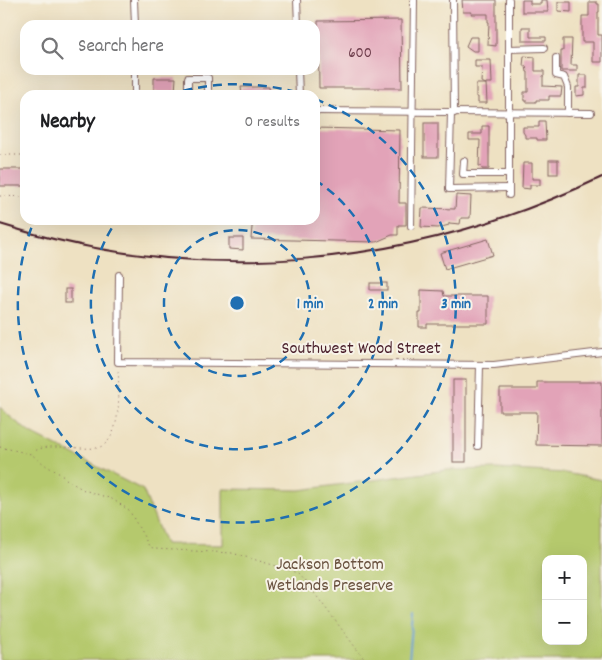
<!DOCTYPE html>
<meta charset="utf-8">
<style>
:root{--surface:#fff;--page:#f2f2f2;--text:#202124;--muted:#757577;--line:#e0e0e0}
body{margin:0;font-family:Dekko,sans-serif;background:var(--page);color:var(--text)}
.controls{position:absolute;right:15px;bottom:15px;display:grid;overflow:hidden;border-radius:10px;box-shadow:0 5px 20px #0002}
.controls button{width:45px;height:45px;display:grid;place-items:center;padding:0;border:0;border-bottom:1px solid var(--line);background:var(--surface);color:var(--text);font:25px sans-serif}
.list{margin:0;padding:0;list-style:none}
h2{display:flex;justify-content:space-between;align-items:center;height:65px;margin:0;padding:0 20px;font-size:21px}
h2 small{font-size:16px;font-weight:400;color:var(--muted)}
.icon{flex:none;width:28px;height:28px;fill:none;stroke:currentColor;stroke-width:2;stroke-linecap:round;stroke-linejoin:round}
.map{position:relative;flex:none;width:602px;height:660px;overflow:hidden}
.search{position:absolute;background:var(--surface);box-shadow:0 5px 20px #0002;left:20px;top:20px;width:300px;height:55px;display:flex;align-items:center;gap:12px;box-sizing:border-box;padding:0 18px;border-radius:15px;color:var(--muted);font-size:19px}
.panel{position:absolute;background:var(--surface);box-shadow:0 5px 20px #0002;left:20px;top:90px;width:300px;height:135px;border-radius:15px}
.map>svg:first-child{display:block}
.green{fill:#b5c96d;stroke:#80744c;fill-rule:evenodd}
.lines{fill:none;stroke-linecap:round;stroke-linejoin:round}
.stream{stroke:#669ed4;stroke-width:2}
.building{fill:#e2a3b8}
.minor-casing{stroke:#836360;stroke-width:8}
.path{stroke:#836360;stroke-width:1;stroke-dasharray:1 4;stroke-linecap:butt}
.minor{stroke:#fff;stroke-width:6}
.rail{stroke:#4a1f2b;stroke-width:2}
.ring{fill:none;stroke:#1f6fb2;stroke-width:2.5;stroke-dasharray:9 6}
.labels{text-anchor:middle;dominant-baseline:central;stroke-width:4;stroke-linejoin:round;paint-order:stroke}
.number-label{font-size:15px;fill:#70404e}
.street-label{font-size:18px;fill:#4a1f2b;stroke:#f7f3e8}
.park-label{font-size:18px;fill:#6a523f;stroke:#f7f3e8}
.centre{fill:#1f6fb2;stroke:#f7f3e8;stroke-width:2.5}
.ring-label{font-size:15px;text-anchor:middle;font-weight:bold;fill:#1f6fb2;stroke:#f7f3e8;stroke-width:4;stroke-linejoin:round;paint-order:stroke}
</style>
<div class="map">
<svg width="602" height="660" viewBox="0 0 602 660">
<rect width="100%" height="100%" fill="#f7f3e8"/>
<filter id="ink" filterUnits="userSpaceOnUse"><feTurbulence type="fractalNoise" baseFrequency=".02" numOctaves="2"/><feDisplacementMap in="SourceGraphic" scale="10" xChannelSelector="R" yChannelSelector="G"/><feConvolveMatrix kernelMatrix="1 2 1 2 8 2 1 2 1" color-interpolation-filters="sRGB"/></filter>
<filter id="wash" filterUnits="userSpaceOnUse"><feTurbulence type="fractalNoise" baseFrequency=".0096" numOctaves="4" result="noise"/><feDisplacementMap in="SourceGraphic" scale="20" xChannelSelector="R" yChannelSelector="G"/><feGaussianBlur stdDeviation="1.12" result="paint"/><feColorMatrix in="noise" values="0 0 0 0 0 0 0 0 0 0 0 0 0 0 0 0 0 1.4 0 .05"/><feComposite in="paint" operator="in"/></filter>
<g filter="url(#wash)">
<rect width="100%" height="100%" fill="#eee1c2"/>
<path class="green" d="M0,407L8,415L29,432L143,490L165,544L223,545V489L300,490L447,470L496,469L565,473L602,480V660H0ZM546,559H583V641H546Z"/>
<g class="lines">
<polyline class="stream" points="409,660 413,614"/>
</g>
<g id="blocks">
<g class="building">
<polygon points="462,0 496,0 496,46 488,45 489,22 488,22 488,14 471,14 472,12 463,12"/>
<polygon points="522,0 530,0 530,4 541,4 541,0 547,0 548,12 522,12"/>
<polygon points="558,2 571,2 571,12 558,11"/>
<polygon points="589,2 597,2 597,4 599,4 599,12 598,12 598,35 602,35 602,62 593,62 593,42 582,42 582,16 589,16"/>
<polygon points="401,20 402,88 319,88 318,21"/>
<polygon points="522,27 530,27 530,37 546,37 546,41 522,41"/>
<polygon points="470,37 478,37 478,51 473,51 466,46"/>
<polygon points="563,39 572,39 571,65 577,65 577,71 561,71 561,51 563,51"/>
<polygon points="524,56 535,57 535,71 544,71 544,76 543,76 543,86 562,87 561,96 549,96 549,100 536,100 536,102 526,102 526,100 524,100 524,92 528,92 528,72 527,72 526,66 523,66"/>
<polygon points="475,60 491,60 492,83 486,83 487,103 478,103 478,97 476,97 476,84 486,84 481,82 482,67 475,67"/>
<polygon points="579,75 587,75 587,88 584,88 584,95 576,96 576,87 579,87"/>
<polygon points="154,78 176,78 175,92 154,92"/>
<polygon points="241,87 269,87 270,95 242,95"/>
<polygon points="539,121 545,121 546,140 537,140 537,138 525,138 525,135 523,132 523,127 539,127"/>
<rect x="424" y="123" width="14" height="34"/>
<polygon points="482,126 489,126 489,169 482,169 481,166 479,166 480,140 469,140 469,134 482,134"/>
<polygon points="315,128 400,130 399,203 406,203 406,225 398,225 398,235 392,235 376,242 251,239 252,227 256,220 315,220"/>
<rect x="549" y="160" width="9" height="14"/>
<polygon points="523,163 532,163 532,179 540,179 540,185 530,185 530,189 522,188"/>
<rect x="0" y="169" width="25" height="17"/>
<polygon points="456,195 471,196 470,218 461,218 460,224 449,223 449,225 438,228 421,227 422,208 455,209"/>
<polygon points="229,238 243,238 243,250 229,249"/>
<polygon points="488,239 493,255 445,269 440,253"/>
<rect x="370" y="283" width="17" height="7"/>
<rect x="65" y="289" width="6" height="14"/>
<polygon points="421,290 443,291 444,296 488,296 488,324 427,324 427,327 419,327 419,313 421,313"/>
<rect x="453" y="380" width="13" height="82"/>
<polygon points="537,382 602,382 602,446 536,445 537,412 500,412 500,389 537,389"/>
</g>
</g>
</g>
<g filter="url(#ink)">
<use href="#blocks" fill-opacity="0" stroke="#836360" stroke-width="1"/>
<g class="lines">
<g class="minor-casing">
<g id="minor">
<polyline points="134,0 135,25"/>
<polyline points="297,0 298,25"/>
<polyline points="453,0 454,113"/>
<polyline points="509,49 544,48"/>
<polyline points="556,58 556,75 564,77 568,87 568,113"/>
<polyline points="135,70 135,95"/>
<polyline points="298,70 299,95"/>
<polyline points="188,95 188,78 208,78 208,95"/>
<polyline points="315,111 591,113"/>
<polyline points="451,113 449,189 509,188"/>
<polyline points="464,161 463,174 509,174"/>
<polyline points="509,195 509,0"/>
<polyline points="411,226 414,0"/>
<polyline points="119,275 118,362 494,365 602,352"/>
<polyline points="478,446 480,365"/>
</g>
</g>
<g class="path">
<polyline points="0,155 25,155"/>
<polyline points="0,196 25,197"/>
<polyline points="0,447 31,454 48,467 56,471 70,482 84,490 112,499 129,510 149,546 155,549 232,553 280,567 297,573 309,586 365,660"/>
<path d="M32,453C41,446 50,447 61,447C72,447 86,449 96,448C123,444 119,388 118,368"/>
</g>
<use href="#minor" class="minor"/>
<path class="rail" d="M0,224C201,288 412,268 602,177"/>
</g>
</g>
<g class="ring">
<circle cx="237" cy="303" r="73"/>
<path d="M315 180A146 146 0 1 1 117 220"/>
<path d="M169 95A219 219 0 0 1 305 95M315 99A219 219 0 1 1 34 221"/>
</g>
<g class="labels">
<g class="number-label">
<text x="360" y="54">600</text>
</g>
<g class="street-label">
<text x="361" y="349">Southwest Wood Street</text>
</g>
<g class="park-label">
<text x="330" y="565">Jackson Bottom<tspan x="330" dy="21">Wetlands Preserve</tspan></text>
</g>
</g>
<circle cx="237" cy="303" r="8" class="centre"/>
<g class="ring-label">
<text x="310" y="308">1 min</text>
<text x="383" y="308">2 min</text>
<text x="456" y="308">3 min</text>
</g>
</svg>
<div class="controls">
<button>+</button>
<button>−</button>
</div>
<div class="search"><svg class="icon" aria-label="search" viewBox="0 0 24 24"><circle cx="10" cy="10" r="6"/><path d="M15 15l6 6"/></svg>Search here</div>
<section class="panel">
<h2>Nearby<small>0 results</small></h2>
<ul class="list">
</ul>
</section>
</div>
